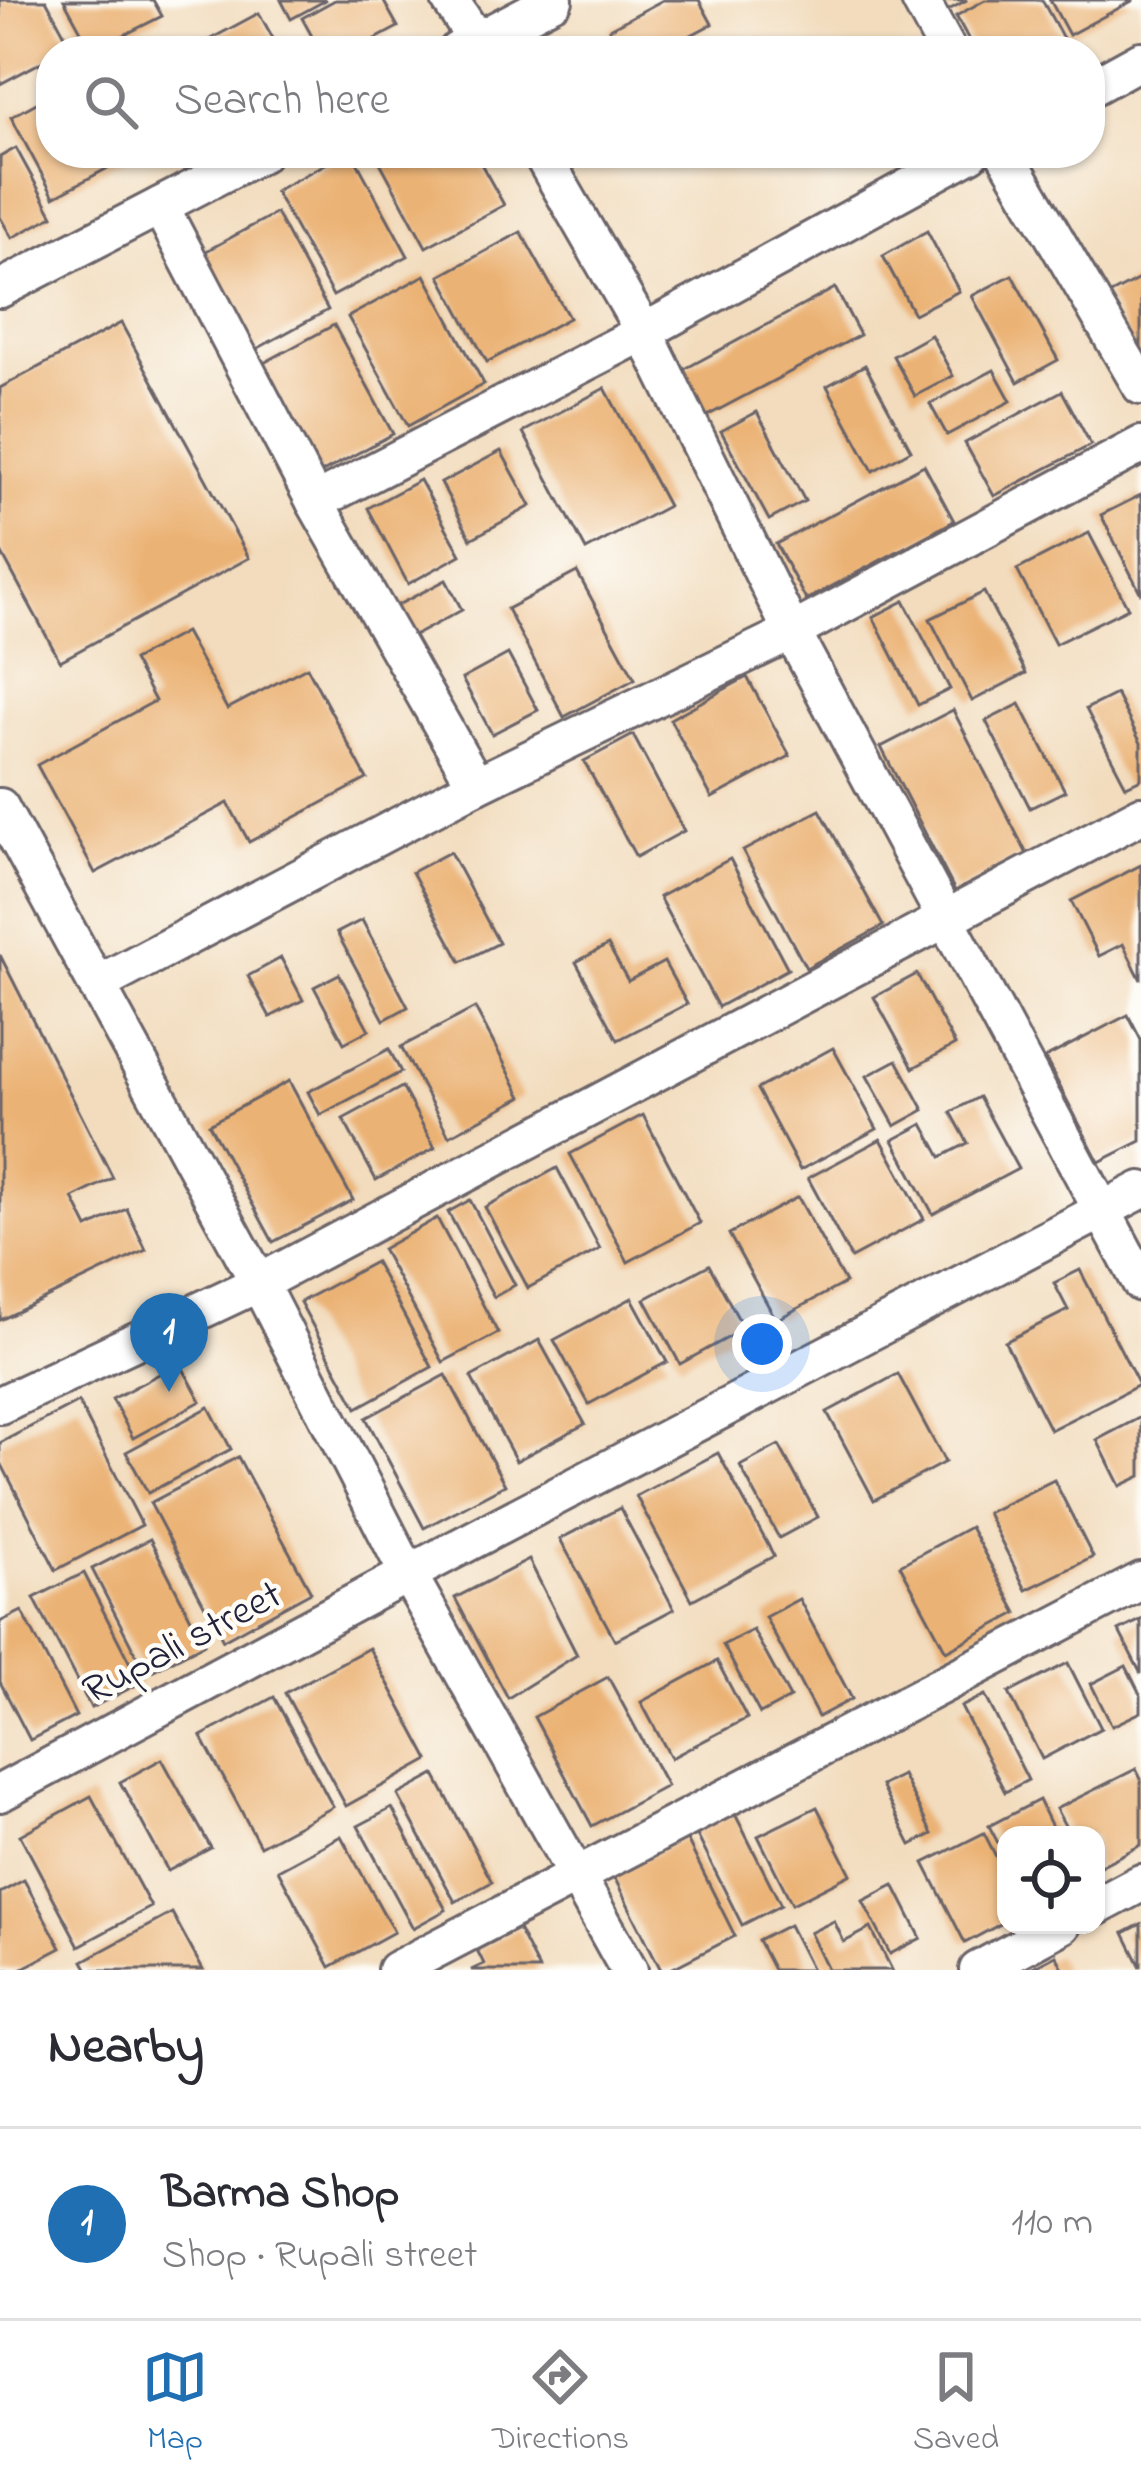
<!DOCTYPE html>
<meta charset="utf-8">
<style>
:root{--surface:#fff;--page:#f7f7f7;--text:#2b2b33;--muted:#7c7c81;--line:#e1e1e2;--accent:#1f6fb2}
body{margin:0;font-family:"Indie Flower",sans-serif;background:var(--page);color:var(--text)}
.controls{position:absolute;right:36px;bottom:36px;display:grid;overflow:hidden;border-radius:24px;box-shadow:0 3px 9px #0004}
.controls button{width:108px;height:108px;display:grid;place-items:center;padding:0;border:0;border-bottom:3px solid var(--line);background:var(--surface);color:var(--text);font:60px sans-serif}
.you{position:absolute;left:762px;top:1344px;width:42px;height:42px;margin:-30px;border:9px solid #fff;border-radius:50%;background:#1a73e8;box-shadow:0 0 0 18px #1a73e833}
.badge{display:grid;place-items:center;width:78px;height:78px;border-radius:50%;background:var(--accent);color:#fff;font-size:39px;font-weight:700}
.pin{position:absolute;translate:-50% -99px;filter:drop-shadow(0 3px 6px #0008)}
.pin::after{content:'';position:absolute;top:63px;width:42px;height:36px;background:inherit;clip-path:polygon(0 0,100% 0,50% 100%)}
.list{margin:0;padding:0;list-style:none}
h2{display:flex;justify-content:space-between;align-items:center;height:156px;margin:0;padding:0 48px;font-size:51px}
h2 small{font-size:39px;font-weight:400;color:var(--muted)}
.list li{display:grid;grid-template-columns:78px 1fr auto;gap:36px;align-items:center;box-sizing:border-box;height:192px;padding:0 48px;border-top:3px solid var(--line)}
.list b{display:block;font-size:45px;white-space:nowrap}
.list p{margin:0;font-size:39px;white-space:nowrap;color:var(--muted)}
.list em{font-size:39px;font-style:normal;color:var(--muted)}
.icon{flex:none;width:66px;height:66px;fill:none;stroke:currentColor;stroke-width:2;stroke-linecap:round;stroke-linejoin:round}
.map{position:relative;flex:none;width:1141px;height:1970px;overflow:hidden}
.search{position:absolute;background:var(--surface);box-shadow:0 3px 9px #0004;left:36px;right:36px;top:36px;height:132px;display:flex;align-items:center;gap:30px;box-sizing:border-box;padding:0 42px;border-radius:48px;color:var(--muted);font-size:45px}
.sheet{height:348px;background:var(--surface)}
nav{display:flex;justify-content:space-around;align-items:center;box-sizing:border-box;height:168px;border-top:3px solid var(--line);background:var(--surface);font-size:33px;color:var(--muted)}
nav a{display:grid;justify-items:center;gap:6px}
nav .on{color:var(--accent)}
.map>svg:first-child{display:block}
.building{fill:#ebb274}
.lines{fill:none;stroke-linecap:round;stroke-linejoin:round}
.street-casing{stroke:#6b6368;stroke-width:42}
.street{stroke:#fff;stroke-width:36}
.labels{text-anchor:middle;dominant-baseline:central;stroke-width:9;stroke-linejoin:round;paint-order:stroke}
.street-label{font-size:42px;fill:#22223b;stroke:#fdfcf7}
</style>
<div class="map">
<svg width="1141" height="1970" viewBox="0 0 1141 1970">
<rect width="100%" height="100%" fill="#fdfcf7"/>
<filter id="ink" filterUnits="userSpaceOnUse"><feTurbulence type="fractalNoise" baseFrequency=".00833" numOctaves="2"/><feDisplacementMap in="SourceGraphic" scale="24" xChannelSelector="R" yChannelSelector="G"/><feConvolveMatrix kernelMatrix="1 2 1 2 8 2 1 2 1" color-interpolation-filters="sRGB"/></filter>
<filter id="wash" filterUnits="userSpaceOnUse"><feTurbulence type="fractalNoise" baseFrequency=".004" numOctaves="4" result="noise"/><feDisplacementMap in="SourceGraphic" scale="48" xChannelSelector="R" yChannelSelector="G"/><feGaussianBlur stdDeviation="2.7" result="paint"/><feColorMatrix in="noise" values="0 0 0 0 0 0 0 0 0 0 0 0 0 0 0 0 0 1.4 0 .05"/><feComposite in="paint" operator="in"/></filter>
<g filter="url(#wash)">
<rect width="100%" height="100%" fill="#f2dcbd"/>
<g id="blocks">
<g class="building">
<polygon points="0,0 46,0 71,46 51,51 51,57 0,84"/>
<polygon points="64,0 153,0 162,16 92,51"/>
<polygon points="281,0 326,0 291,19"/>
<polygon points="335,0 383,0 398,27 353,51 320,51 302,18"/>
<polygon points="663,0 699,0 712,24 661,51 621,51 609,29"/>
<polygon points="933,0 967,0 941,14"/>
<polygon points="985,0 1042,0 1070,51 975,51 956,16"/>
<polygon points="1050,0 1134,0 1069,35"/>
<polygon points="259,13 280,51 210,51 205,42"/>
<polygon points="51,95 51,153 126,153 128,157 54,197 11,117"/>
<polygon points="16,148 53,216 12,238 0,217 0,157"/>
<polygon points="346,153 352,153 408,256 333,296 275,191"/>
<polygon points="375,153 475,153 504,205 426,247"/>
<polygon points="276,213 328,310 251,352 199,255"/>
<polygon points="927,231 959,291 914,314 883,256"/>
<polygon points="521,232 569,318 487,362 440,276"/>
<polygon points="425,275 484,384 408,426 348,317"/>
<polygon points="1012,275 1058,360 1018,382 972,296"/>
<polygon points="1141,278 1141,360 1107,296"/>
<polygon points="835,288 860,335 705,417 681,371"/>
<polygon points="121,323 249,558 60,661 0,550 0,388"/>
<polygon points="334,325 393,434 319,474 260,365"/>
<polygon points="931,335 953,376 915,396 893,356"/>
<polygon points="865,365 911,450 873,471 827,386"/>
<polygon points="994,370 1011,401 947,435 930,404"/>
<polygon points="605,388 668,506 586,550 523,432"/>
<polygon points="1062,391 1091,445 994,496 965,443"/>
<polygon points="757,412 805,501 769,520 721,431"/>
<polygon points="501,451 531,506 471,539 441,483"/>
<polygon points="924,465 954,521 806,600 776,544"/>
<polygon points="420,480 461,555 408,584 368,508"/>
<polygon points="1141,495 1141,594 1101,515"/>
<polygon points="1089,533 1128,608 1055,644 1017,570"/>
<polygon points="577,572 635,679 564,717 507,609"/>
<polygon points="446,580 462,610 412,637 396,606"/>
<polygon points="984,592 1026,673 972,701 930,619"/>
<polygon points="904,601 950,689 918,705 873,617"/>
<polygon points="185,632 227,709 307,667 367,779 249,842 228,803 95,873 37,765 155,701 133,660"/>
<polygon points="508,654 538,710 492,734 462,679"/>
<polygon points="747,677 790,756 712,798 670,719"/>
<polygon points="1116,694 1141,743 1141,779 1126,786 1086,709"/>
<polygon points="1020,704 1065,791 1030,808 986,721"/>
<polygon points="953,710 1027,854 955,891 881,747"/>
<polygon points="633,735 684,831 636,857 584,761"/>
<polygon points="820,810 883,926 806,968 743,851"/>
<polygon points="450,852 499,943 461,962 412,872"/>
<polygon points="730,859 788,969 718,1007 659,897"/>
<polygon points="1141,865 1141,980 1123,944 1099,956 1071,901"/>
<polygon points="362,920 408,1007 384,1020 337,933"/>
<polygon points="608,945 628,981 664,962 687,1004 618,1040 576,962"/>
<polygon points="0,955 113,1178 73,1198 88,1228 127,1209 146,1250 0,1320"/>
<polygon points="281,958 303,1000 270,1017 248,976"/>
<polygon points="339,974 369,1030 344,1043 314,987"/>
<polygon points="917,974 955,1045 913,1068 874,997"/>
<polygon points="475,1008 522,1097 449,1136 401,1047"/>
<polygon points="1128,1015 1141,1040 1141,1141 1099,1162 1045,1058"/>
<polygon points="833,1048 877,1129 800,1170 757,1089"/>
<polygon points="389,1049 401,1072 320,1115 308,1092"/>
<polygon points="897,1060 924,1110 895,1126 867,1076"/>
<polygon points="289,1081 353,1200 273,1242 209,1124"/>
<polygon points="402,1087 435,1148 376,1180 343,1119"/>
<polygon points="979,1097 1018,1169 933,1214 893,1140 923,1124 941,1157 968,1143 951,1112"/>
<polygon points="643,1115 700,1223 628,1262 570,1154"/>
<polygon points="881,1139 924,1219 851,1258 808,1178"/>
<polygon points="557,1168 600,1249 528,1288 485,1207"/>
<polygon points="798,1197 845,1283 776,1320 729,1234"/>
<polygon points="470,1200 515,1285 494,1297 448,1212"/>
<polygon points="437,1218 498,1333 443,1362 382,1249"/>
<polygon points="375,1262 432,1367 357,1408 300,1302"/>
<polygon points="709,1265 744,1329 680,1364 645,1299"/>
<polygon points="1080,1270 1139,1385 1050,1430 1005,1342 1068,1310 1054,1283"/>
<polygon points="632,1298 667,1362 589,1404 554,1340"/>
<polygon points="539,1340 585,1424 516,1461 471,1377"/>
<polygon points="180,1363 201,1401 133,1438 112,1399"/>
<polygon points="898,1374 945,1462 874,1500 827,1412"/>
<polygon points="446,1375 505,1485 424,1528 366,1418"/>
<polygon points="78,1402 142,1525 56,1570 0,1461 0,1443"/>
<polygon points="209,1407 231,1449 148,1493 126,1452"/>
<polygon points="1141,1417 1141,1476 1120,1486 1097,1440"/>
<polygon points="779,1445 818,1517 779,1538 740,1466"/>
<polygon points="718,1453 774,1556 692,1600 636,1496"/>
<polygon points="238,1457 311,1592 223,1640 150,1503"/>
<polygon points="1054,1480 1093,1557 1026,1590 987,1513"/>
<polygon points="620,1508 674,1609 615,1640 560,1539"/>
<polygon points="970,1527 1017,1613 946,1651 900,1565"/>
<polygon points="150,1539 204,1644 146,1674 92,1569"/>
<polygon points="529,1560 577,1655 508,1698 455,1598"/>
<polygon points="84,1573 140,1683 91,1708 34,1598"/>
<polygon points="799,1599 852,1699 818,1717 765,1617"/>
<polygon points="22,1611 76,1716 30,1740 0,1682 0,1622"/>
<polygon points="1141,1620 1141,1674 1119,1631"/>
<polygon points="753,1630 790,1698 760,1714 723,1645"/>
<polygon points="369,1648 429,1760 346,1806 285,1693"/>
<polygon points="717,1661 747,1718 671,1758 641,1702"/>
<polygon points="1068,1663 1101,1728 1042,1759 1009,1693"/>
<polygon points="1126,1666 1141,1696 1141,1712 1112,1726 1091,1684"/>
<polygon points="608,1677 667,1786 592,1826 534,1717"/>
<polygon points="985,1695 1028,1780 1005,1792 961,1707"/>
<polygon points="274,1697 333,1807 260,1846 201,1736"/>
<polygon points="162,1759 211,1848 168,1871 120,1782"/>
<polygon points="1136,1769 1141,1779 1141,1845 1096,1868 1096,1835 1070,1835 1056,1809"/>
<polygon points="435,1775 492,1882 455,1902 398,1795"/>
<polygon points="902,1775 932,1834 911,1845 881,1786"/>
<polygon points="91,1796 151,1907 79,1946 20,1835"/>
<polygon points="1039,1800 1056,1835 1006,1835 1006,1858 989,1826"/>
<polygon points="817,1807 851,1874 792,1904 758,1836"/>
<polygon points="392,1808 446,1910 413,1928 358,1826"/>
<polygon points="735,1814 781,1905 742,1925 696,1833"/>
<polygon points="984,1833 1006,1876 1006,1921 965,1943 924,1863"/>
<polygon points="341,1836 394,1932 330,1967 278,1870"/>
<polygon points="686,1838 735,1936 669,1970 661,1970 613,1875"/>
<polygon points="24,1880 61,1948 19,1970 0,1970 0,1893"/>
<polygon points="894,1885 921,1938 890,1954 863,1901"/>
<polygon points="172,1913 203,1970 88,1970 83,1961"/>
<polygon points="834,1921 844,1942 871,1928 892,1970 828,1970 810,1933"/>
<polygon points="1141,1924 1141,1967 1124,1933"/>
<polygon points="789,1925 812,1970 773,1970 758,1941"/>
<polygon points="518,1929 539,1970 471,1970 484,1964 477,1950"/>
<polygon points="1056,1955 1064,1970 1027,1970"/>
</g>
</g>
</g>
<g filter="url(#ink)">
<use href="#blocks" fill-opacity="0" stroke="#6b6368" stroke-width="3"/>
<g class="lines">
<g class="street-casing">
<g id="street">
<polyline points="450,0 483,51"/>
<polyline points="920,0 948,51"/>
<polyline points="457,51 554,0"/>
<polyline points="1090,88 1141,60"/>
<polyline points="541,153 644,332 792,632 1141,1283"/>
<polyline points="1005,153 1141,386"/>
<polyline points="160,206 315,502 476,785"/>
<polyline points="0,289 262,153"/>
<polyline points="315,502 644,332 971,153"/>
<polyline points="0,807 259,1283 408,1574 629,1970"/>
<polyline points="98,984 476,785 792,632 1141,445"/>
<polyline points="0,1405 259,1283 1141,815"/>
<polyline points="0,1793 408,1574 1141,1190"/>
<polyline points="1096,1907 1141,1883"/>
<polyline points="396,1970 1141,1581"/>
<polyline points="978,1970 1062,1925"/>
</g>
</g>
<use href="#street" class="street"/>
</g>
</g>
<g class="labels">
<g class="street-label">
<text transform="translate(183 1644) rotate(-28)">Rupali street</text>
</g>
</g>
</svg>
<div class="controls">
<button><svg class="icon" aria-label="locate" viewBox="0 0 24 24"><circle cx="12" cy="12" r="6"/><path d="M12 2v4M12 18v4M2 12h4M18 12h4"/></svg></button>
</div>
<div class="you"></div>
<div class="pin badge" style="left:169px;top:1392px">1</div>
<div class="search"><svg class="icon" aria-label="search" viewBox="0 0 24 24"><circle cx="10" cy="10" r="6"/><path d="M15 15l6 6"/></svg>Search here</div>
</div>
<section class="sheet">
<h2>Nearby<small></small></h2>
<ul class="list">
<li><span class="badge">1</span><div><b>Barma Shop</b><p>Shop · Rupali street</p></div><em>110 m</em></li>
</ul>
</section>
<nav>
<a class="on"><svg class="icon" aria-label="map" viewBox="0 0 24 24"><path d="M3 6l6-2 6 2 6-2v14l-6 2-6-2-6 2zM9 4v14M15 6v14"/></svg>Map</a>
<a><svg class="icon" aria-label="directions" viewBox="0 0 24 24"><path d="M12 3l9 9-9 9-9-9zM9 14v-3h6M13 9l2 2-2 2"/></svg>Directions</a>
<a><svg class="icon" aria-label="saved" viewBox="0 0 24 24"><path d="M7 4h10v16l-5-4-5 4z"/></svg>Saved</a>
</nav>
